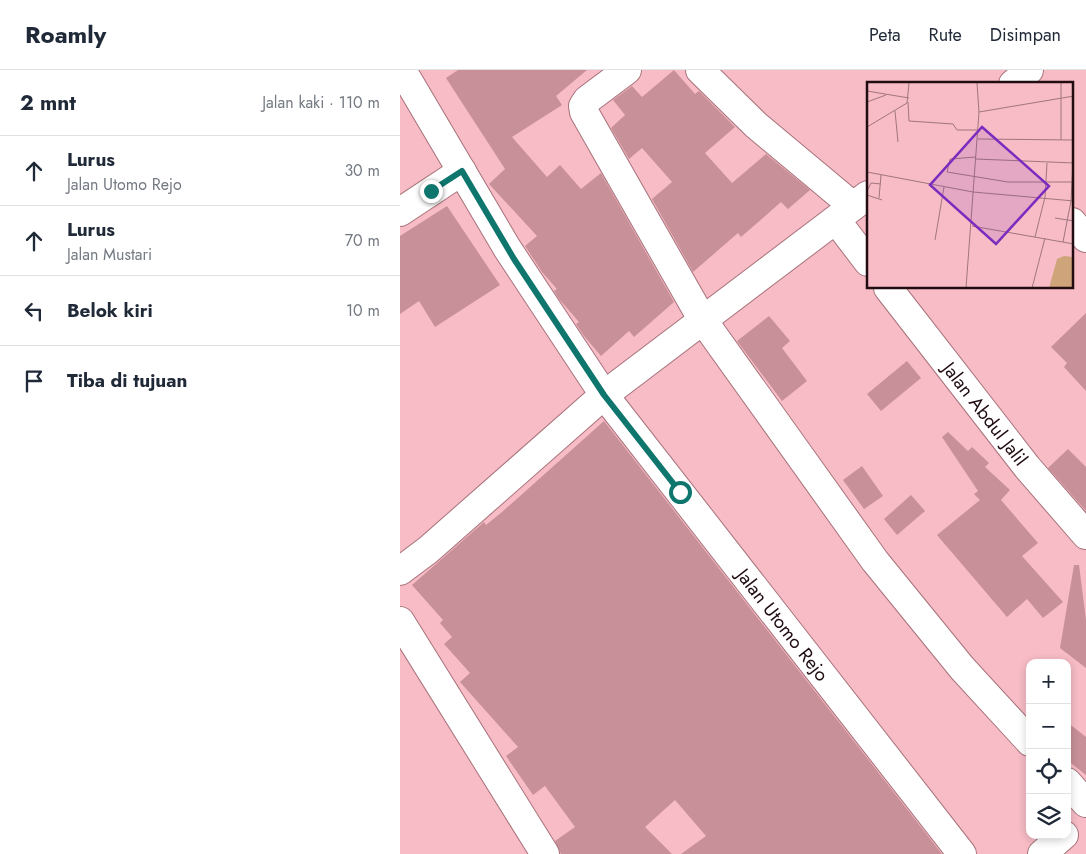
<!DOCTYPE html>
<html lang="id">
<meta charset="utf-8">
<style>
:root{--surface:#fff;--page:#f2f2f3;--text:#1f2937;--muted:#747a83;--line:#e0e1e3}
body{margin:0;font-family:Jost,sans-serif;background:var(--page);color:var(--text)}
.controls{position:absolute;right:15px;bottom:15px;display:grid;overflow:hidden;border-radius:10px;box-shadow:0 2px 8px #0003}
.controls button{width:45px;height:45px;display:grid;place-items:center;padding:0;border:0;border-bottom:1px solid var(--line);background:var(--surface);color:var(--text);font:25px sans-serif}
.stop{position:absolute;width:15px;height:15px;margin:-11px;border:4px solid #0f766e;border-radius:50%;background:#fff}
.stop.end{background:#0f766e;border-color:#fff;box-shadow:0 1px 5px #0008}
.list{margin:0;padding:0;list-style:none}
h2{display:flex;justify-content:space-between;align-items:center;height:65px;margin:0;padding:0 20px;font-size:21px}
h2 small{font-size:16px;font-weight:400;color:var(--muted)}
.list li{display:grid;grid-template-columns:32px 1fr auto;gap:15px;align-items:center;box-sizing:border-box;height:70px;padding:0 20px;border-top:1px solid var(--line)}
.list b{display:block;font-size:19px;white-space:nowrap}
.list p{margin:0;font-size:16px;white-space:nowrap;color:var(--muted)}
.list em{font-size:16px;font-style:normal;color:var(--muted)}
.icon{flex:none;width:28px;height:28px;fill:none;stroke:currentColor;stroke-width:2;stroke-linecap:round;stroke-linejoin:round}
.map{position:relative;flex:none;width:686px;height:784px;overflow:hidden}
header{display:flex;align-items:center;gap:30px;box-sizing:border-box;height:70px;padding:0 25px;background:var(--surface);border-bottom:1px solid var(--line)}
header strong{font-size:24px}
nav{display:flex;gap:28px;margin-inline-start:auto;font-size:18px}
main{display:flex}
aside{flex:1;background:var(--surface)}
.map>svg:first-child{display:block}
.building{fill:#c89099}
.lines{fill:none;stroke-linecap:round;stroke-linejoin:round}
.minor-casing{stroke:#a7727b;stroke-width:30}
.minor{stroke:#fff;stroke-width:28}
.route{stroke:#0f766e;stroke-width:6}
.labels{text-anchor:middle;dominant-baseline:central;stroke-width:4.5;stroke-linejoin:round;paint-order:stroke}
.street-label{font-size:19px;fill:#210d11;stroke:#fce9ec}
.inset-road{fill:none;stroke:#a1767e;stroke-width:1}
.view{fill:#7b2cbf;fill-opacity:0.15;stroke:#7b2cbf;stroke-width:2.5}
.inset-edge{fill:none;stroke:#210d11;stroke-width:2.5}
</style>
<header>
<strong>Roamly</strong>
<nav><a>Peta</a><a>Rute</a><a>Disimpan</a></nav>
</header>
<main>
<aside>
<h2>2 mnt<small>Jalan kaki · 110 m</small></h2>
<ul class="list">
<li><svg class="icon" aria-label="ahead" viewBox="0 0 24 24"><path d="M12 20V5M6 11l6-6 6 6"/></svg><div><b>Lurus</b><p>Jalan Utomo Rejo</p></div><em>30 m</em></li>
<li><svg class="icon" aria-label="ahead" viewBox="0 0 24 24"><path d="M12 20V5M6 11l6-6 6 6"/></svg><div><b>Lurus</b><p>Jalan Mustari</p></div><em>70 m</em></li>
<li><svg class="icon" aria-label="left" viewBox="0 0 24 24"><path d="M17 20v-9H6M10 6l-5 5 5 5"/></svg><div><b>Belok kiri</b></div><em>10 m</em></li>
<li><svg class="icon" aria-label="arrive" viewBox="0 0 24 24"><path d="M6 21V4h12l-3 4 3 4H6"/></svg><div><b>Tiba di tujuan</b></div></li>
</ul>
</aside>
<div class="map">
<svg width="686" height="784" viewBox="0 0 686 784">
<rect width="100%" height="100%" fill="#f7bcc6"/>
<g class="building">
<polygon points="58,0 187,0 156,26 162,35 112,67 147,107 160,95 181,119 201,103 274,232 234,267 229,261 201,286 184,266 176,254 179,252 159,229 154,221 157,219 142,202 125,176 137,166 89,114 105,99 46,8"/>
<polygon points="274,0 295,24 299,21 335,57 305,83 332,113 366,84 410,120 388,139 381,132 341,167 338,163 293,202 252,129 272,112 242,78 229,89 211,58 225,45 213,30 232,16 242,27"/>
<polygon points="47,136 100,215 35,257 19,231 0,244 0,166"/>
<polygon points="686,243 686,321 664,297 667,293 651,277"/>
<polygon points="369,246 390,271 382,278 407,311 382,331 337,271"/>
<polygon points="507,291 521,308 481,341 467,324"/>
<polygon points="204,351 542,784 281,784 306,766 275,730 245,757 272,784 161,784 155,771 175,757 145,716 133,725 106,686 118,677 60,612 70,603 44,574 52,567 40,553 43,550 12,515 84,452 86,455 102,442"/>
<polygon points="548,362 568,381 572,377 589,393 585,397 610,420 601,430 638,473 622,486 663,532 643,548 627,529 607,547 537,465 580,430 574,424 578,421 542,367"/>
<polygon points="668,379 686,397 686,441 648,398"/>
<polygon points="462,396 483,426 464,439 443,410"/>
<polygon points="511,425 525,441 497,465 484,449"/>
<polygon points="674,495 679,495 686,550 686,598 660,578"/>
<polygon points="667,652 686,667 686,705 667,690"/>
</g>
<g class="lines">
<g class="minor-casing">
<g id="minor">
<path id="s1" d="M2,0L107,178L204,325L562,784"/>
<polyline points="227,0 187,30 183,36 184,42 302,249 475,491 562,598 630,672"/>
<polyline points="300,0 356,55 453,136"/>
<polyline points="613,14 629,0"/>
<polyline points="0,142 62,101"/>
<polyline points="436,150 468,192"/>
<polyline points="672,152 686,168"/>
<path id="s2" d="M488,218L627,397L686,465"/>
<polyline points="0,501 28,480 204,325 468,125"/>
<polyline points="0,551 145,784"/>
<polyline points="667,712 686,733"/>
<polyline points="642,784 664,765"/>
</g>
</g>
<use href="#minor" class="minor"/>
</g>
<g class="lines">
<polyline class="route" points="31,121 62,101 114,189 204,325 280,422"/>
</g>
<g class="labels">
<g class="street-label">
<text stroke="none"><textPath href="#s2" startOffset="159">Jalan Abdul Jalil</textPath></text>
<text stroke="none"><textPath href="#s1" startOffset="674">Jalan Utomo Rejo</textPath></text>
</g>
</g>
<g transform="translate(467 12)">
<rect width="206" height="206" fill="#f7bcc6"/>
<path d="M197,174L206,175V206H182L190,177Z" fill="#cea57a"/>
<path class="inset-road" d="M0,9L42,16M0,20L19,13M41,20L42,39L86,42L90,48H111M28,29L31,60M112,30L207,14M0,45L40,21L42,1M111,57L207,58M194,58V1M109,75L83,77L80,90L141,100H205M109,77L207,81M0,90L106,110L207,119M0,109L4,101L14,102M0,113L15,118M12,116L14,93M188,136L207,139M105,144L207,162M168,155L178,115L180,81M68,158L77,105M196,160L204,119L206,81M99,206L112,30L110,1M165,206L178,156"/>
<path class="view" d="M115,45L182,104L129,162L63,103Z"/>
<rect width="206" height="206" class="inset-edge"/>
</g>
</svg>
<div class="controls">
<button>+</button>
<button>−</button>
<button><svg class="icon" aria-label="locate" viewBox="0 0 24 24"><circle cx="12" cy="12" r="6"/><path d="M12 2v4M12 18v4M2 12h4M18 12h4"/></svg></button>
<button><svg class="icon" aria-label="layers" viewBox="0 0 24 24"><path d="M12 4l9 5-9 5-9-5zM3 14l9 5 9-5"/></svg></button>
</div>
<div class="stop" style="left:280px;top:422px"></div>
<div class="stop end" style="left:31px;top:121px"></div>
</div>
</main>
